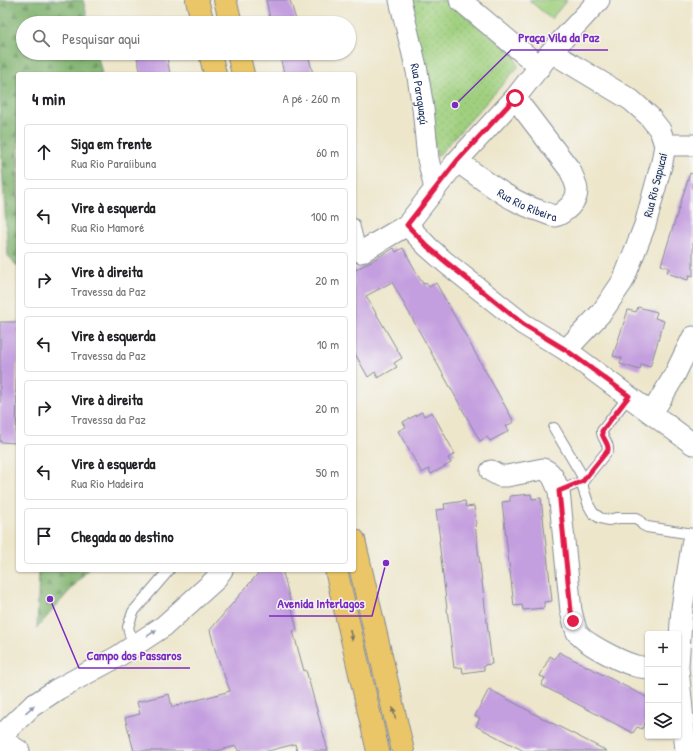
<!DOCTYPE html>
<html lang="pt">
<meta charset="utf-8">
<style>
:root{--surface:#fff;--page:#f6f6f6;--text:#202124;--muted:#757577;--line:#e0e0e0}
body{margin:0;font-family:"Patrick Hand",sans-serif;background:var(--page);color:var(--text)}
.controls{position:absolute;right:12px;bottom:12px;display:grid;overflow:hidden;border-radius:4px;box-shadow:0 1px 3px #0004}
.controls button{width:36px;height:36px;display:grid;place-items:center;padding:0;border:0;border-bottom:1px solid var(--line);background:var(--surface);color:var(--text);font:20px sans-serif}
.stop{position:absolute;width:12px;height:12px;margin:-9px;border:3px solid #e11d48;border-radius:50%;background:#fff}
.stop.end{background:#e11d48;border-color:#fff;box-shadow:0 1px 4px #0008}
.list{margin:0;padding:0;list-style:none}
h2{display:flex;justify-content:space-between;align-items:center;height:52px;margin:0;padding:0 16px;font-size:17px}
h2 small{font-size:13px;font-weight:400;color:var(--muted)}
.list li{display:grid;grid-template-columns:26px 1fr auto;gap:12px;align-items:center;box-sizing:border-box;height:56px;margin:0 8px 8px;padding:0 8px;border:1px solid var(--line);border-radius:4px}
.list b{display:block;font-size:15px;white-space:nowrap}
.list p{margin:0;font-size:13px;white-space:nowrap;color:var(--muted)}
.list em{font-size:13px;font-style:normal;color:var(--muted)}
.icon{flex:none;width:22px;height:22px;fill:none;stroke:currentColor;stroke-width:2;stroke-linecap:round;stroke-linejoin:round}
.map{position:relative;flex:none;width:693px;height:751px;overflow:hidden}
.search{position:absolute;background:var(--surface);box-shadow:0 1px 3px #0004;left:16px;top:16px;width:340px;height:44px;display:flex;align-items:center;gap:10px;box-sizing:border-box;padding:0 14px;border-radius:22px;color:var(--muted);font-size:15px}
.panel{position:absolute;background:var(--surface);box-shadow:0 1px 3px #0004;left:16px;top:72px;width:340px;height:500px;border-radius:4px}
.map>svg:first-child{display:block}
.grass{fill:#a0d07f;stroke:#5e806e}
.forest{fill:url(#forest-firs);stroke:#4e7066}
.park{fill:url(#park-dots);stroke:#5e806e}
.building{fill:#c49fdf}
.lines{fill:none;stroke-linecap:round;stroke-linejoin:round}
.lane-casing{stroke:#848a94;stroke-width:12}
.street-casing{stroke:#848a94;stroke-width:23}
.primary-casing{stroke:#848a94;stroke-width:24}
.lane{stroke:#fff;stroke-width:10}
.street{stroke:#fff;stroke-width:21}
.primary{stroke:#eac669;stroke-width:22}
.oneway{fill:#8d97ae}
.oneway2{fill:#787363}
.route{stroke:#e11d48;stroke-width:5}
.labels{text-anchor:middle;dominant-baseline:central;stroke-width:3;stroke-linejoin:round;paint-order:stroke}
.street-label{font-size:12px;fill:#1b2f5e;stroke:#f6f6f2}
.leader{fill:none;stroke:#7b2cbf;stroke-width:1.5}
.callout-dot{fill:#7b2cbf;stroke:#f6f6f2;stroke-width:1.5}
.callout-label{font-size:13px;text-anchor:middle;font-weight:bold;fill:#7b2cbf;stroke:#f6f6f2;stroke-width:3;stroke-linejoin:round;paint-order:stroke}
</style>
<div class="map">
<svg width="693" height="751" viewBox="0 0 693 751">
<defs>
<pattern id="forest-firs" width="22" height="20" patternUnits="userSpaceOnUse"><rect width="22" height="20" fill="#80b26e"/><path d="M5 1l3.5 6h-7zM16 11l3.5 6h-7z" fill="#68915e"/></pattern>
<pattern id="park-dots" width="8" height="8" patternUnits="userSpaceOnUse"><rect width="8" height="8" fill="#a0d07f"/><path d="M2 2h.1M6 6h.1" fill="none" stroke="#89b370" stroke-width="1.8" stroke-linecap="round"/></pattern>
</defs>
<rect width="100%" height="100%" fill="#f6f6f2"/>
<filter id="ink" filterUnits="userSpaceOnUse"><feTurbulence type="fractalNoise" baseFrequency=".025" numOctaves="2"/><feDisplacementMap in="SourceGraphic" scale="8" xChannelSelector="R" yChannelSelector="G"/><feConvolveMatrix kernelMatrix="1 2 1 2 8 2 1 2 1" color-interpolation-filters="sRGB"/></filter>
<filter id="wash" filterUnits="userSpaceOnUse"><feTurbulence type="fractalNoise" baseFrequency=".012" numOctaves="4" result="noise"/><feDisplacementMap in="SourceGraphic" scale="16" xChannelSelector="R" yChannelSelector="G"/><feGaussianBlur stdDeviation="0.9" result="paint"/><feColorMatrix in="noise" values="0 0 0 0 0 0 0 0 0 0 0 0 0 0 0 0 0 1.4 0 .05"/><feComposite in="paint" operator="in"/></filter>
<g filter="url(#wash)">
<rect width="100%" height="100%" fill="#ede6cb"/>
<polygon class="grass" points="529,0 567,0 551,19"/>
<g class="forest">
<polygon points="0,0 83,0 89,23 23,23 23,53 97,53 102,74 18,74 18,267 8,256 0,138"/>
<polygon points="39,570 88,570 37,628"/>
</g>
<polygon class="park" points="408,0 448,0 455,8 515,54 518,67 437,157"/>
<g id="blocks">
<g class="building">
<polygon points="266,0 290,0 297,23 271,23"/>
<polygon points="136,53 166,53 170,74 141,74"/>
<polygon points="297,53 304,53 305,55 308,54 313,74 284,74 280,56"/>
<polygon points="690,173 693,174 693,276 689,275 688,280 667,273 669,268 661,265"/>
<polygon points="394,248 396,252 403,248 423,284 426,283 429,287 436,283 514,422 506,426 509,431 490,441 487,437 480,441 392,282 366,296 402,358 394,363 397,367 378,378 375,372 368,377 354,352 354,271"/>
<polygon points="638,307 657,312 655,318 664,321 650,367 641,364 640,370 620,364 622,358 613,356 628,310 636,312"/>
<polygon points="0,322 18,322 18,364 17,364 16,393 17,393 16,443 0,442"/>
<polygon points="422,412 424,416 432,412 455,454 448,458 451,463 431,474 429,469 422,473 398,431 406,427 403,422"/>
<polygon points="531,494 532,499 541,498 552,601 544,602 544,608 523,610 522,605 514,606 502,502 510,501 510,496"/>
<polygon points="465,501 466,507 474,506 476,523 475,524 492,664 484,665 484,670 463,673 462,667 454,668 439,541 440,540 436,510 445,509 444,504"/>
<polygon points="261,570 282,570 285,580 297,630 293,631 304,671 306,670 328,751 297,751 295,744 268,751 238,751 236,746 217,751 134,751 125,718 140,714 137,702 169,694 172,707 230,691 216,653 210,630"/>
<polygon points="559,652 648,698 648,717 642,729 637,727 633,733 541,685 545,678 540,676 550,656 555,659"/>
<polygon points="489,689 542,718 607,751 524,751 476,726 480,718 475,716"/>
</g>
</g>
</g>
<g filter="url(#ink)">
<use href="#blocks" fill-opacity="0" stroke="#848a94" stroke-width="1"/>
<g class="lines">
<g class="lane-casing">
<g id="lane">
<polyline points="354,224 361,252"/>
<path d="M629,396L602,431C601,438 609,442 608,450L583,481V488L589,506L593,513L600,518L608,520L618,518H637L643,525L647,527L693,534"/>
<polyline points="554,428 584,479"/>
<polyline points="559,491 583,481"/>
<polyline points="133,646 128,627 133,612 169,570"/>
</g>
</g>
<g class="street-casing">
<g id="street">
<path id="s1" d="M400,0L417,71L423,108L428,159L435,189"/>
<polyline points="460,0 540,67"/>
<polyline points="551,52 631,100 649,116 660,130 665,145 662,162 645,225 623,281 602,312 566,350"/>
<polyline points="665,145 693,145"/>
<path id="s2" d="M457,161C485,181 510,202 543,212C546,213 552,216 555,216C561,215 566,210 570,206C582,193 576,184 570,170L515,98"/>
<polyline points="407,225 428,247 445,262 523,324 566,350 693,444"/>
<polyline points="361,252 407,225 457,161 515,98 551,52 599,0"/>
<polyline points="652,413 673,378 693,337"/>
<path d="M491,471L500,476H507L543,469C553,472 555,482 559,491L571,611C573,618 574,625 577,632C583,643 620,661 633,665C637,667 643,667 648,668"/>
<polyline points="678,665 682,608 693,540"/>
<polyline points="678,668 686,751"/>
<polyline points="0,734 7,730 32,706 58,689 117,657 164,626 214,581 222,570"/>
<polyline points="0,739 19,751"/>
</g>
</g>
<g class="primary-casing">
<g id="primary">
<polyline points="197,0 203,23"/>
<polyline points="225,0 231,23"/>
<polyline points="210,53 215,74"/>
<polyline points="238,53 243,74"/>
<polyline points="354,540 403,751"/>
<polyline points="336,570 378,751"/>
</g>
</g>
<use href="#lane" class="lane"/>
<use href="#street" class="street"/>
<use href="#primary" class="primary"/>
</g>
<defs><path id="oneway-solid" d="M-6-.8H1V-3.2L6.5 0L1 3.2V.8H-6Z"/></defs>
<g class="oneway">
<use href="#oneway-solid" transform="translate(152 633) rotate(-34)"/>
<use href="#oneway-solid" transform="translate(30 709) rotate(-40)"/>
</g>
<g class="oneway2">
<use href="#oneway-solid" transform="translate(351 635) rotate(77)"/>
<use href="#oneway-solid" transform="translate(394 713) rotate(-103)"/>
</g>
</g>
<g class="lines" filter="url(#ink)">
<path class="route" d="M515,98L457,161L407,225L428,247L446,262L523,324L566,350L629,396L602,431C601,438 609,442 608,450L583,481L559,491L571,611L573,621"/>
</g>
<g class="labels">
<g class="street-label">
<text stroke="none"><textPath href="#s1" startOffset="96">Rua Paraguaçú</textPath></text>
<text transform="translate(655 185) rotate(-76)">Rua Rio Sapucaí</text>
<text stroke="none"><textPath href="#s2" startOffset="83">Rua Rio Ribeira</textPath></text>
</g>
</g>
<path class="leader" d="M455 105L511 50H608M386 563L372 616H269M50 599L79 668H190"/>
<g class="callout-dot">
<circle cx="455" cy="105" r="4"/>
<circle cx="386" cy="563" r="4"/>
<circle cx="50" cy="599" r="4"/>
</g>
<g class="callout-label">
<text x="559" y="42">Praça Vila da Paz</text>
<text x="321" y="608">Avenida Interlagos</text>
<text x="134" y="660">Campo dos Passaros</text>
</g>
</svg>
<div class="controls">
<button>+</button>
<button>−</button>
<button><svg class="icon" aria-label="layers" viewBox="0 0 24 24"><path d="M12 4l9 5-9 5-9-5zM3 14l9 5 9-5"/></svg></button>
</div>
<div class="stop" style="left:515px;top:98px"></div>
<div class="stop end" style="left:573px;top:621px"></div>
<div class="search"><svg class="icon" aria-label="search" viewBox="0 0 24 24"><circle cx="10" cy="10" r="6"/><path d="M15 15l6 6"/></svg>Pesquisar aqui</div>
<section class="panel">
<h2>4 min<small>A pé · 260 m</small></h2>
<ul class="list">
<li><svg class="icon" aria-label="ahead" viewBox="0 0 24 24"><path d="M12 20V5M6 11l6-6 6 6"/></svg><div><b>Siga em frente</b><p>Rua Rio Paraíibuna</p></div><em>60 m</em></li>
<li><svg class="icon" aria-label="left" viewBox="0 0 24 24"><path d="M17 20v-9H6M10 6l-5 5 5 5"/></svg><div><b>Vire à esquerda</b><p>Rua Rio Mamoré</p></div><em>100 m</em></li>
<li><svg class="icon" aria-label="right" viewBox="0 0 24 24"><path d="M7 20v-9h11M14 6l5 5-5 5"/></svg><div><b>Vire à direita</b><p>Travessa da Paz</p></div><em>20 m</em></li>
<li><svg class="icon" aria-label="left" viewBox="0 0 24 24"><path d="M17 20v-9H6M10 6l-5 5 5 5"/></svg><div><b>Vire à esquerda</b><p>Travessa da Paz</p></div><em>10 m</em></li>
<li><svg class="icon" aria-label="right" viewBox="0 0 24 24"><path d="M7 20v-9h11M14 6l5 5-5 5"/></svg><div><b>Vire à direita</b><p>Travessa da Paz</p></div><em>20 m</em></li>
<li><svg class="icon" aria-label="left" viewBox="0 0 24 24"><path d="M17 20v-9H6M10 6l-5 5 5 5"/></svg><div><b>Vire à esquerda</b><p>Rua Rio Madeira</p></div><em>50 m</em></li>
<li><svg class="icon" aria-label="arrive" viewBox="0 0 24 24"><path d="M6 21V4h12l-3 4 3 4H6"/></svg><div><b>Chegada ao destino</b></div></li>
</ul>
</section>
</div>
